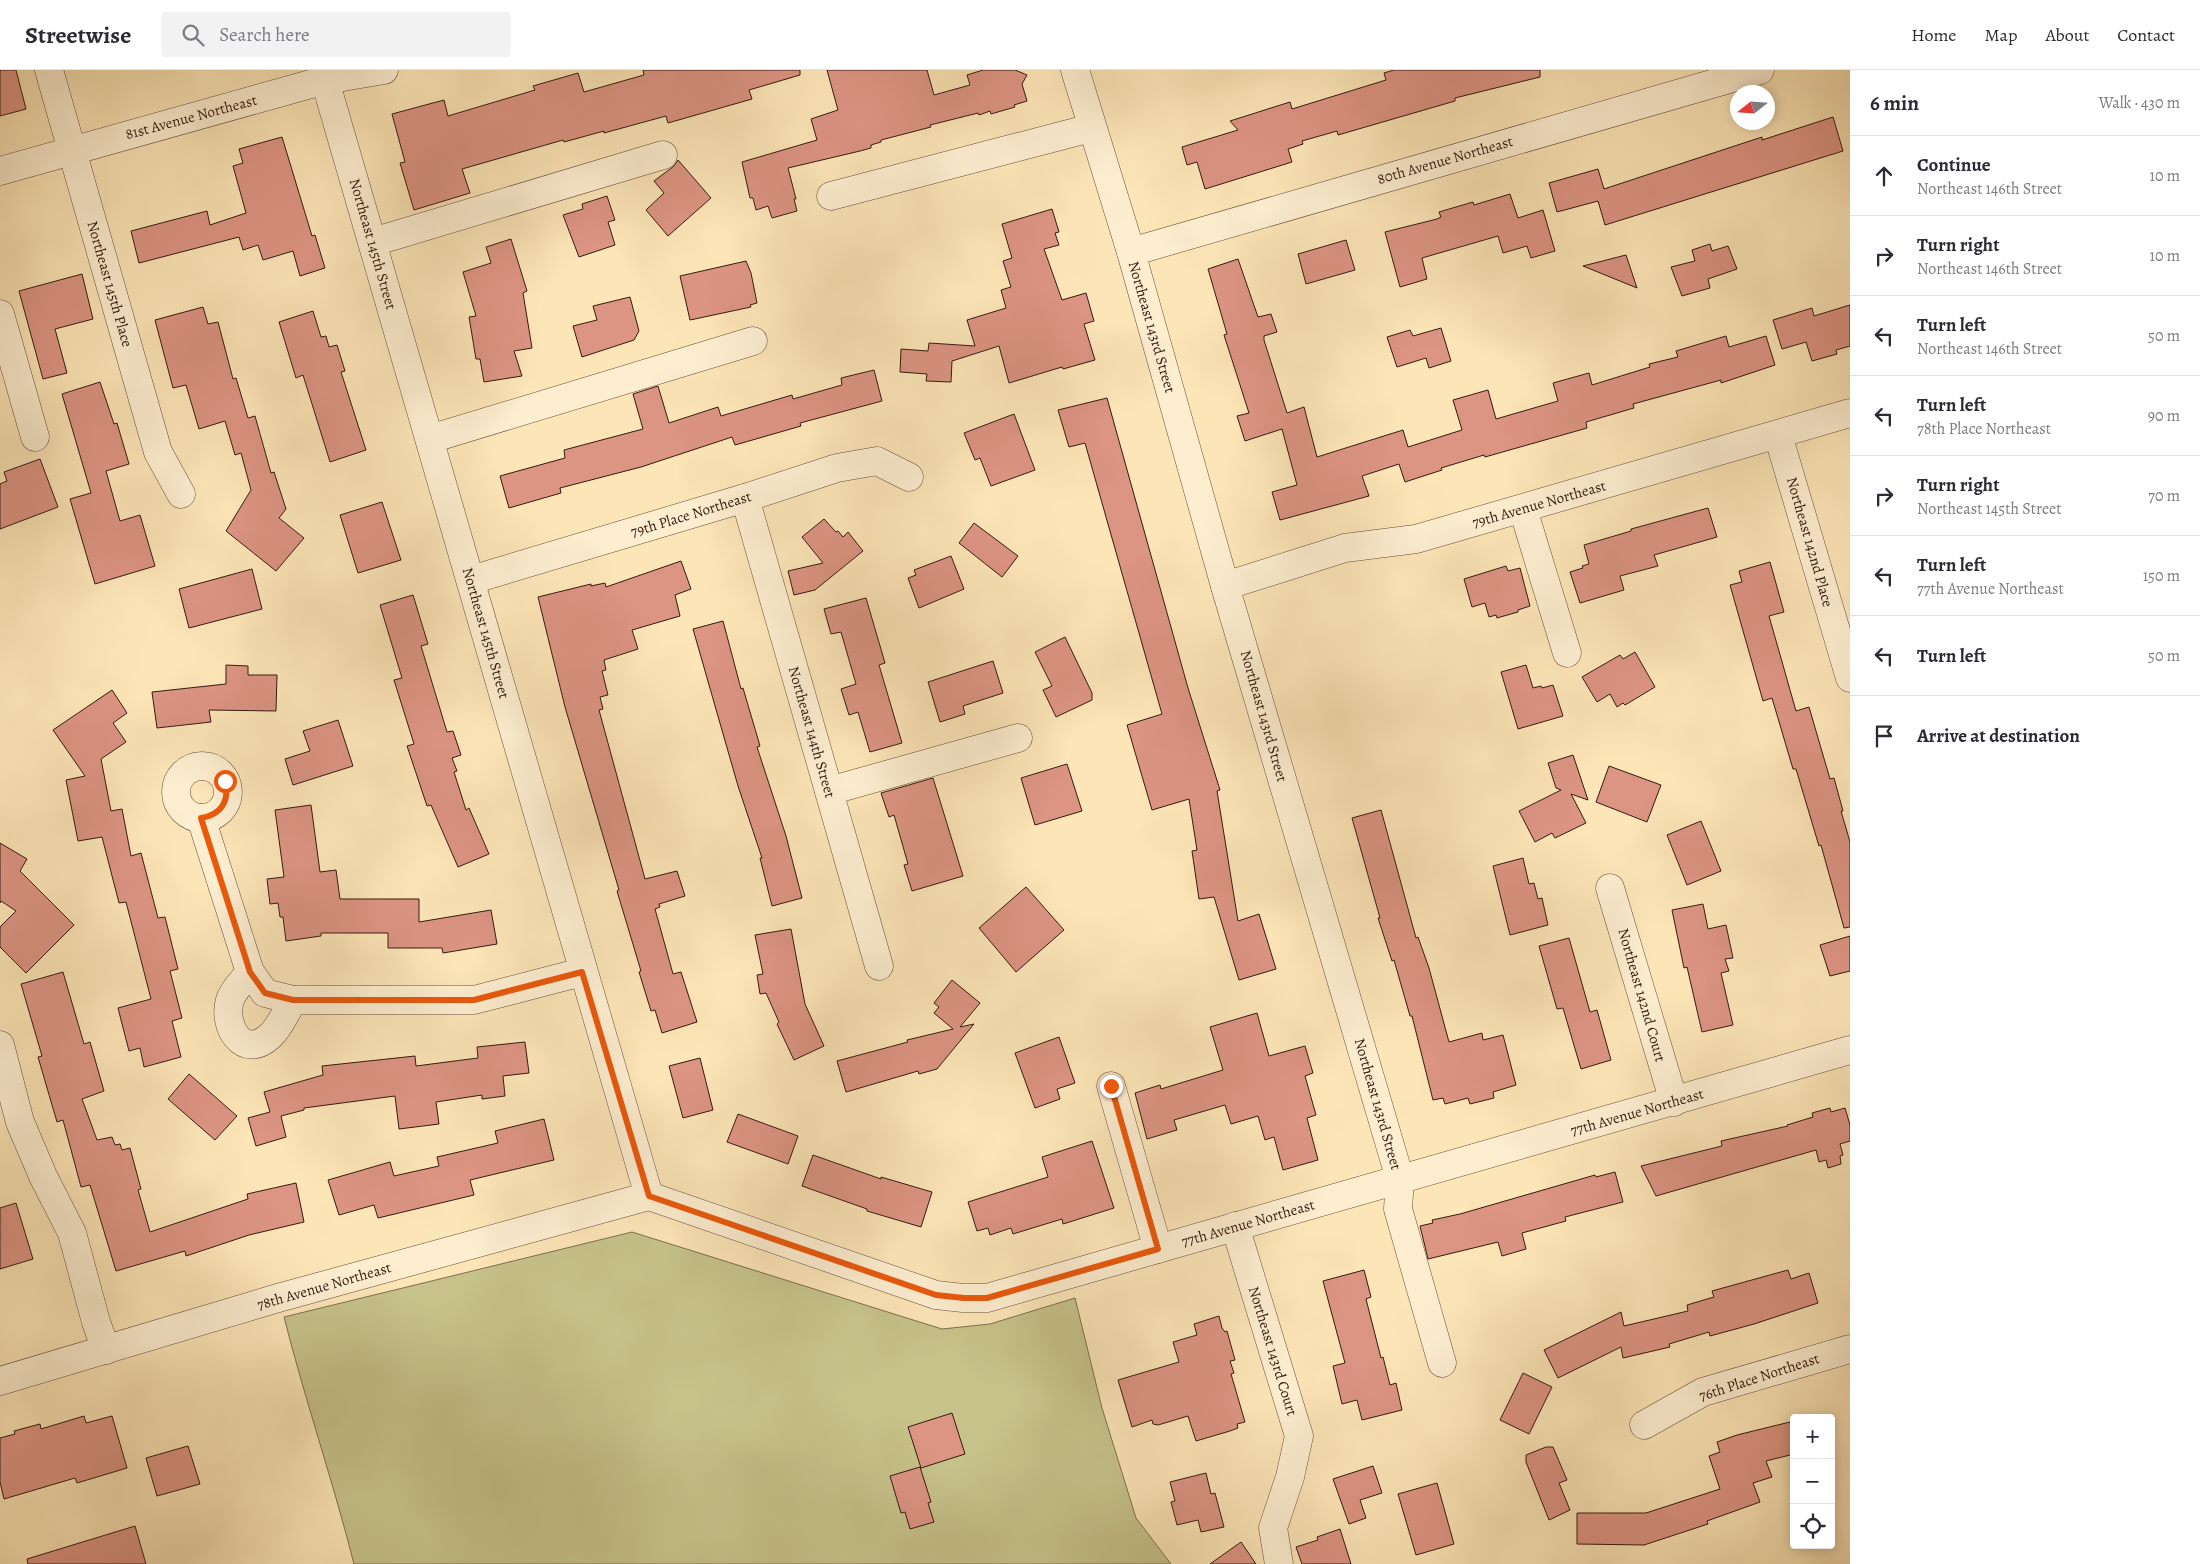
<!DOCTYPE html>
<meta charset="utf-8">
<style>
:root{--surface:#fff;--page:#f2f2f3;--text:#2b2b33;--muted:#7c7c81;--line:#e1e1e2}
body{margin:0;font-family:Alegreya,serif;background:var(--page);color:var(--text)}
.controls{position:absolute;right:15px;bottom:15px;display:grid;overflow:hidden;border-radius:5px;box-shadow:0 2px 12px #0003}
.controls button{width:45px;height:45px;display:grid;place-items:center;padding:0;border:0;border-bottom:1px solid var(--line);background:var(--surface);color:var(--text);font:25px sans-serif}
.compass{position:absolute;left:1730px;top:15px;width:45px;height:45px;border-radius:50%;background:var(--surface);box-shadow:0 2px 12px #0003;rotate:253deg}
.stop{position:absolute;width:15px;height:15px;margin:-11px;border:4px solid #ea580c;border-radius:50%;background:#fff}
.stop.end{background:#ea580c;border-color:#fff;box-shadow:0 1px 5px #0008}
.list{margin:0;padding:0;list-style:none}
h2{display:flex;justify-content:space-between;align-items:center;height:65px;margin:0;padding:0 20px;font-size:21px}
h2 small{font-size:16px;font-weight:400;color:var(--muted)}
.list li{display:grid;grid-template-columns:32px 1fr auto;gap:15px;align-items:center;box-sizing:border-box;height:80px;padding:0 20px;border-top:1px solid var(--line)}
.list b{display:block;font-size:19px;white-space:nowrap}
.list p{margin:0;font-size:16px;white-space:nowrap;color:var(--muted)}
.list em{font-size:16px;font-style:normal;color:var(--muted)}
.icon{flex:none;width:28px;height:28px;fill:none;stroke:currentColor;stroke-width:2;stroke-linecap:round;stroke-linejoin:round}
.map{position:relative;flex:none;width:1850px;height:1494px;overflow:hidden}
header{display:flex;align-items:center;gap:30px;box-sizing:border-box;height:70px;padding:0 25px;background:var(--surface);border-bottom:1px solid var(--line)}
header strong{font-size:24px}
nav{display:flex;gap:28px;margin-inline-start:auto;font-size:18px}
.search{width:350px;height:45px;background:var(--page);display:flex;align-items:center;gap:12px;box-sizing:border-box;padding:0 18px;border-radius:5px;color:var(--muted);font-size:19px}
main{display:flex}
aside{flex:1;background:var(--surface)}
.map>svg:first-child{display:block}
.green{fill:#c6c28a;stroke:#7d6e4d}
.building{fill:#dc9483;stroke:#341a10}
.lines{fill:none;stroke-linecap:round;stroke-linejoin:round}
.minor-casing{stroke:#664d3a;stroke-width:29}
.minor{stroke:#fdeed0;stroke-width:28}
.route{stroke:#ea580c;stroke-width:6}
.labels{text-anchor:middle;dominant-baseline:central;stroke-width:5;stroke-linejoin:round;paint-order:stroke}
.street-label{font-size:15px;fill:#341a10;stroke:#fdeed0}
</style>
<header>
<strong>Streetwise</strong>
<div class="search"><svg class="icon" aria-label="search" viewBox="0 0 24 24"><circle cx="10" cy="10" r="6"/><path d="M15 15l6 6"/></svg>Search here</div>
<nav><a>Home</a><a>Map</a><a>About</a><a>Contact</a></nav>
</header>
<main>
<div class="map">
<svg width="1850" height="1494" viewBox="0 0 1850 1494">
<rect width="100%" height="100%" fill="#fce5b7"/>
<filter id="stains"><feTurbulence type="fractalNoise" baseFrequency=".004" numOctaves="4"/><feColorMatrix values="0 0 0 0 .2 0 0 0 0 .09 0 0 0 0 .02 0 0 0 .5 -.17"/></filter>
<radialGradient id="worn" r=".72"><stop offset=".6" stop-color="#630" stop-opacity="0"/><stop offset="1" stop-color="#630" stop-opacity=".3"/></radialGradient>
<path class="green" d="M632,1162L942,1259L990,1254L1075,1228L1102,1338L1136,1448L1171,1494H354C333,1411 305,1330 284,1247Z"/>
<g class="building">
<polygon points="0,0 16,0 26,39 0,46"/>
<polygon points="643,0 800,0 800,5 749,20 752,29 668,53 666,46 604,63 604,61 564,72 563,70 462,99 470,123 414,140 400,93 405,92 392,44 444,30 448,46 535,20 533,16 578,3 584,22 644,5"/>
<polygon points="827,0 927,0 934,25 970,15 967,5 983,0 1015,0 1027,5 1022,14 1027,31 1014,35 1015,37 991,44 990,41 979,45 978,43 930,55 931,57 881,70 881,72 871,75 871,78 860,81 788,98 796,129 794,129 797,141 772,148 768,136 756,140 753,128 750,128 742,92 817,70 811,49 838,40"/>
<polygon points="1394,0 1540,0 1540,7 1455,28 1455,31 1338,65 1337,61 1302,71 1303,74 1288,79 1292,92 1205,119 1197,92 1187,95 1182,77 1238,60 1230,51 1290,32 1292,39 1386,10 1384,3"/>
<polygon points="1833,47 1843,81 1605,155 1598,131 1557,142 1549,113 1598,99 1604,119 1762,67 1762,70"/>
<polygon points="282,67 312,166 315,165 325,198 300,206 293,181 263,190 258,175 243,180 239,167 139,193 131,161 207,141 210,155 246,143 233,96 243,93 239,79"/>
<polygon points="678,90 711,128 668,166 646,140 664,123 654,111 674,96"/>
<polygon points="1510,124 1518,148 1543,140 1555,181 1531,188 1527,176 1503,183 1498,166 1422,188 1427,209 1400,217 1385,162 1437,149 1441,147 1439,142 1473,132 1474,135"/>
<polygon points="607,126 615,150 608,152 615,175 579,187 563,145 583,139 582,134"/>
<polygon points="1052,139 1059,162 1055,163 1059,175 1044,179 1062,230 1086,223 1094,251 1084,254 1095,290 1063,299 1062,297 1009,313 999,276 952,291 951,312 926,311 927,304 900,302 901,279 928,281 929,273 975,276 967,250 1006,238 1001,220 1011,217 1003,191 1012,188 1002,154"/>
<polygon points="511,169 527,221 523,223 532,278 514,281 522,306 484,312 480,289 476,289 469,247 476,246 463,202 491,193 486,177"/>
<polygon points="1346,170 1355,200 1306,214 1298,184"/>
<polygon points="1710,174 1712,181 1728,176 1737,199 1708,209 1710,218 1682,226 1671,197 1695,191 1692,180"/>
<polygon points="1626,185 1637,218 1583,196"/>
<polygon points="1238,189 1258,247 1271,244 1277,262 1264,266 1264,270 1287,343 1304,337 1317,387 1403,360 1408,377 1462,360 1453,330 1488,320 1496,349 1558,331 1553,313 1589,303 1592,315 1650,297 1649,294 1678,287 1676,281 1726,266 1729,277 1766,266 1775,295 1721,313 1721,310 1633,334 1634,338 1586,352 1587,358 1485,387 1484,385 1441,398 1442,400 1405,412 1399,394 1362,406 1369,426 1280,450 1272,422 1297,415 1282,359 1245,371 1237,346 1249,343 1224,265 1227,264 1208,199"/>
<polygon points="746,191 751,203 757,233 750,235 751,237 690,250 680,206"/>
<polygon points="82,204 93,249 55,259 67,303 43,309 19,221"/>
<polygon points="630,227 639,261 634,270 582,287 573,256 597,250 593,236"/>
<polygon points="1850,235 1850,276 1836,280 1837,284 1812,291 1806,272 1782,279 1773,250 1812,238 1814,246"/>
<polygon points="203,237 208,254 218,252 233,309 236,308 248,348 255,346 271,403 274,402 286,439 279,448 304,468 276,501 226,461 251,420 241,383 235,385 225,351 199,359 186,315 173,318 155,250"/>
<polygon points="313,241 321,267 326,266 329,277 337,275 345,301 341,302 366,380 330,392 303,305 296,308 279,252"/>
<polygon points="1441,258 1451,291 1429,298 1426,288 1397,297 1387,267 1410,260 1413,266"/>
<polygon points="874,300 882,331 800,353 801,356 735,375 732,367 641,397 560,418 561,423 509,438 500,406 565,388 564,380 643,359 633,324 658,316 669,353 718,337 721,346 792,325 793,329 842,315 841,308"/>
<polygon points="100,312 114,354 117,353 129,394 106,401 120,451 140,445 155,496 95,514 70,429 91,423 62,324"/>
<polygon points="1107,328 1188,618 1220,720 1217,721 1238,851 1259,844 1276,899 1239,910 1214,827 1199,829 1192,781 1197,780 1189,729 1152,740 1127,655 1162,644 1085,373 1069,377 1058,340"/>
<polygon points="1014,344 1035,400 991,416 980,388 975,390 964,363"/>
<polygon points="40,389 58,437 0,459 0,414 7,411 4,402"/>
<polygon points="382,432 401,490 358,503 340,445"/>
<polygon points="1708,438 1717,467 1654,485 1658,496 1620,506 1624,520 1580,533 1570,502 1583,498 1582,496 1589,494 1584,475 1631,461 1631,459"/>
<polygon points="824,449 836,462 838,461 843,467 848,462 863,481 815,520 794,525 788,501 823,493 802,467"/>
<polygon points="974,453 1018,486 1002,507 959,473"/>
<polygon points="951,486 964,519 919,538 908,508 916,505 914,500"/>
<polygon points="681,491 691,519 675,525 680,546 632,560 638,579 604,590 606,600 602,601 608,625 600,627 603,639 599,640 645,809 677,801 685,826 659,834 660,837 655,839 673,904 681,902 697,952 662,963 655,940 651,941 639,902 641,901 617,821 619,820 565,637 538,527 591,514 591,516 605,513 606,517"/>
<polygon points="1770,492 1784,542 1769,546 1796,641 1809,637 1830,709 1834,708 1843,741 1841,741 1850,772 1850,857 1844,858 1821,775 1819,776 1796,699 1793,699 1772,628 1763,631 1730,515 1742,512 1739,501"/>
<polygon points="1506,496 1508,501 1520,498 1530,536 1518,540 1518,542 1497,548 1496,545 1489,547 1485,533 1472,537 1464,509"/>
<polygon points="252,499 262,539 189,558 179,519"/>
<polygon points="413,525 428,574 421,576 447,662 453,661 461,685 452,688 457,701 454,702 466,740 469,738 489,784 458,797 431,735 427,736 407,676 414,674 394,610 402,608 380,535"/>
<polygon points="866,528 885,593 879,595 902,673 870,682 858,642 849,645 841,619 856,614 841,562 831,564 824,539"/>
<polygon points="723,551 741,619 743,618 760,676 757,677 786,766 802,828 772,836 760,788 762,788 738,716 693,559"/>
<polygon points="1065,567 1092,623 1092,630 1056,647 1043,620 1052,616 1035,582"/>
<polygon points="1635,582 1655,617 1625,635 1623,633 1617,637 1610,624 1597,632 1582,607 1620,585 1623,589"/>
<polygon points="993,591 1003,623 963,636 965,644 940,652 928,612"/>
<polygon points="226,595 248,596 248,605 277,605 276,641 209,640 211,652 157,658 152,622 226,614"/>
<polygon points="1526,595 1533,618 1541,616 1542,618 1553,615 1563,646 1518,659 1501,602"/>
<polygon points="112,620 127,643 113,653 126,672 101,689 111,741 122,739 131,786 141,783 158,848 165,847 178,899 170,901 182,948 172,951 181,987 144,997 140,978 129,981 118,938 151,929 126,832 119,833 102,767 78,771 66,710 85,706 53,660"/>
<polygon points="338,650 353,696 293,715 285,689 310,681 303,661"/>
<polygon points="1573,685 1588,730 1571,724 1586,753 1555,768 1552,763 1535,772 1519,741 1561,720 1556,718 1548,693"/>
<polygon points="1067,694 1082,741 1035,755 1021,708"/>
<polygon points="1609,696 1661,715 1647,752 1596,732"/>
<polygon points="933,708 963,806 912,821 904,795 908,794 894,745 889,747 881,723"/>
<polygon points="311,735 320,802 336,800 340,829 419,829 419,852 491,840 497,874 443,883 442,878 388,878 388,863 321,863 321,866 286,871 283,847 280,847 278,833 270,834 267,809 284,807 275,740"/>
<polygon points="1381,740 1416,868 1418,867 1429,898 1449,972 1482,963 1483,970 1503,965 1516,1015 1493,1022 1494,1028 1470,1034 1468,1028 1445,1034 1443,1028 1433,1030 1412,946 1410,946 1394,890 1392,891 1378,848 1380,848 1352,748"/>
<polygon points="1701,751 1721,801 1687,815 1667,765"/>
<polygon points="0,773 27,789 20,801 74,855 26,903 0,877 0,857 16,841 1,831 0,833"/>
<polygon points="1523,788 1529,814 1534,813 1538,829 1542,828 1548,855 1510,865 1493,796"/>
<polygon points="1026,817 1064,860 1016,902 979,858"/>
<polygon points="1703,834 1708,859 1726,855 1733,888 1725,889 1729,901 1721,903 1733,955 1702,962 1687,897 1684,898 1672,840"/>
<polygon points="791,859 805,934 824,976 794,990 777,954 779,952 766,923 760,924 757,905 763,904 755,865"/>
<polygon points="1850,866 1850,901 1830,906 1820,875"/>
<polygon points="1569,868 1590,942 1597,940 1611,990 1581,999 1563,938 1557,939 1539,876"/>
<polygon points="63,902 84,974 90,972 104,1021 82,1029 97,1070 112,1067 115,1075 120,1074 122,1080 130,1078 141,1119 138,1120 150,1162 248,1129 247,1124 296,1113 304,1152 249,1165 186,1186 185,1181 116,1201 90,1115 81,1117 63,1050 57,1052 38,987 42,986 21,914"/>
<polygon points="952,910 980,933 960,957 974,954 937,999 919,1004 918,1001 846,1022 837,991 908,972 907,970 953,959 934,943 939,937 934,933"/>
<polygon points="1257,943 1269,986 1305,976 1313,1003 1305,1006 1316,1045 1307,1048 1318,1090 1283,1100 1274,1067 1265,1070 1258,1046 1231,1054 1225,1035 1174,1050 1177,1060 1147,1069 1135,1023 1160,1015 1161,1019 1223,1000 1210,957"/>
<polygon points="1059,967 1075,1013 1057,1019 1060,1029 1035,1038 1015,983"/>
<polygon points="525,972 529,1003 503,1006 505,1026 482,1029 482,1025 436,1032 439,1054 399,1059 395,1026 304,1038 304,1040 281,1046 286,1067 256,1076 248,1048 270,1042 264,1022 323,1005 322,996 415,986 416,996 478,988 477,977"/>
<polygon points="700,988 713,1040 683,1048 669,996"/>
<polygon points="189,1004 237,1046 215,1070 168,1029"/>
<polygon points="1830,1038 1831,1042 1845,1038 1850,1055 1850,1071 1840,1074 1843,1085 1840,1086 1841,1094 1828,1098 1826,1090 1819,1092 1816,1080 1656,1126 1641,1096 1722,1076 1721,1071 1788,1056 1787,1055 1813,1047 1812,1043"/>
<polygon points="738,1044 798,1066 788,1094 727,1072"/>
<polygon points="544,1049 554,1090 470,1110 474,1125 378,1148 374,1135 339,1145 328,1110 390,1092 394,1106 439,1096 437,1087 498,1073 495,1061"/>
<polygon points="1092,1071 1114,1138 1063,1154 1062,1149 1013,1164 1011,1158 990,1165 988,1158 977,1161 968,1132 1048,1107 1042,1087"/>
<polygon points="813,1085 881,1109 881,1107 932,1122 921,1157 867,1141 867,1139 802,1116"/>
<polygon points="1615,1102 1623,1132 1565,1147 1566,1151 1522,1163 1526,1179 1502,1186 1498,1172 1428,1189 1420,1156 1433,1153 1432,1150 1460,1144 1595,1105 1596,1107"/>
<polygon points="16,1133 33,1189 0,1199 0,1138"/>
<polygon points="1364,1200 1371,1227 1366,1229 1381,1288 1383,1287 1390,1315 1396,1313 1402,1340 1362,1350 1357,1330 1342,1334 1333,1296 1345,1293 1323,1211"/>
<polygon points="1788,1200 1791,1209 1809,1203 1818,1233 1754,1254 1710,1266 1709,1262 1669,1274 1670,1277 1623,1288 1621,1277 1558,1308 1544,1280 1621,1242 1624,1256 1688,1241 1687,1235 1714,1227 1712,1221"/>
<polygon points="1219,1246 1222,1258 1225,1262 1227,1261 1235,1290 1230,1291 1234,1303 1231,1304 1245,1352 1237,1354 1238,1358 1230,1361 1196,1371 1188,1346 1158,1355 1153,1354 1152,1350 1132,1357 1118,1310 1179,1292 1173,1272 1197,1265 1194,1254"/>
<polygon points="1523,1303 1552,1317 1529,1364 1500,1350"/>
<polygon points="952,1343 965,1384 921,1398 908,1357"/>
<polygon points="84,1346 86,1353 112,1346 127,1398 77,1413 75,1408 4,1429 0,1412 0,1368 15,1364 14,1361 40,1354 41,1359"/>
<polygon points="1794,1351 1794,1384 1766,1391 1772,1407 1753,1413 1760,1432 1707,1451 1708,1454 1644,1475 1577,1474 1577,1443 1646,1443 1720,1419 1709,1386 1720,1382 1717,1372 1737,1365"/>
<polygon points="188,1376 200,1414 157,1426 146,1388"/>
<polygon points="1546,1377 1553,1377 1567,1410 1559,1413 1570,1440 1549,1450 1526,1392 1526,1385"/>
<polygon points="1373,1396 1382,1423 1360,1430 1366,1448 1349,1454 1333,1409"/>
<polygon points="920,1397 931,1432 928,1433 934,1452 910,1459 905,1442 901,1443 890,1406"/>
<polygon points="1206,1403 1211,1424 1215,1423 1224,1457 1201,1462 1198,1450 1177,1455 1171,1432 1175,1431 1170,1412"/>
<polygon points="1437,1413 1454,1474 1416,1485 1398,1424"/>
<polygon points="135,1456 146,1494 28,1494 27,1489"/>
<polygon points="1340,1459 1351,1494 1302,1494 1296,1477 1318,1470 1317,1467"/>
<polygon points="1241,1472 1256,1494 1210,1494"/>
</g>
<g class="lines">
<g class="minor-casing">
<g id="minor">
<polyline points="49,0 158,382 181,424"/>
<polyline points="322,0 649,1126"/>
<polyline points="1075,0 1131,182 1225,516 1400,1109 1398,1139 1442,1293"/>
<polyline points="0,101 325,10 384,0"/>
<polyline points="831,126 1091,58"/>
<polyline points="373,172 663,85"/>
<polyline points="1131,182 1760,0"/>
<polyline points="0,244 35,367"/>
<polyline points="1778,365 1850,608"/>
<polyline points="430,369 753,271"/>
<polyline points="745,428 879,896"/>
<polyline points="1523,439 1567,583"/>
<polyline points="471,510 745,428 837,398 877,391 909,407"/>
<polyline points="1225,516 1345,478 1416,469 1850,343"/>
<circle cx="202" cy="722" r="26"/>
<polyline points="829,721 1018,668"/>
<polyline points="201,748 250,902 265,923 293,930 474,930 582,902"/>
<polyline points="1610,818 1674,1032"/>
<path d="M250,902C244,910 233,920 230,930C222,956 243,991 270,966C280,957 286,942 293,930"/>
<polyline points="0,975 20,1052 43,1106 72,1163 96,1252 106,1280"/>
<polyline points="1111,1016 1158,1179"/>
<polyline points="649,1126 936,1225 963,1228 987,1228 1850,980"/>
<polyline points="1235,1156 1299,1366 1290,1407 1273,1458 1279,1494"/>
<polyline points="0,1311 278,1228 649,1126"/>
<polyline points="1644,1355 1703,1322 1850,1279"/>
</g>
</g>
<use href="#minor" class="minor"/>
</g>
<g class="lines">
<path class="route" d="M225,711C230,731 221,745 201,748L250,902L265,923L293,930H474L582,902L649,1126L936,1225L964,1228H987L1158,1179L1111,1016"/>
</g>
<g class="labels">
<g class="street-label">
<text transform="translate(191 47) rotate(-15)">81st Avenue Northeast</text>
<text transform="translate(1445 90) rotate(-16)">80th Avenue Northeast</text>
<text transform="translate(373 174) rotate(74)">Northeast 145th Street</text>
<text transform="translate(110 214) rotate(74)">Northeast 145th Place</text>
<text transform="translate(1152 257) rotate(74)">Northeast 143rd Street</text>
<text transform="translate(1539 434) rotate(-16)">79th Avenue Northeast</text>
<text transform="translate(691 444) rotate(-17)">79th Place Northeast</text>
<text transform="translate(1810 472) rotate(74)">Northeast 142nd Place</text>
<text transform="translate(486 563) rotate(74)">Northeast 145th Street</text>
<text transform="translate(1264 646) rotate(74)">Northeast 143rd Street</text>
<text transform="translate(812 662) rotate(74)">Northeast 144th Street</text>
<text transform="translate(1642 925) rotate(74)">Northeast 142nd Court</text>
<text transform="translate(1378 1034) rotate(74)">Northeast 143rd Street</text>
<text transform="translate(1637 1042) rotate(-16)">77th Avenue Northeast</text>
<text transform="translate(1248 1153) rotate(-16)">77th Avenue Northeast</text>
<text transform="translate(324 1216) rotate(-16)">78th Avenue Northeast</text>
<text transform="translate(1273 1281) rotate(73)">Northeast 143rd Court</text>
<text transform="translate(1759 1307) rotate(-18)">76th Place Northeast</text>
</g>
</g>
<rect width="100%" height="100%" filter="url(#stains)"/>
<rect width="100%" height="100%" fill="url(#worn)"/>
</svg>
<div class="controls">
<button>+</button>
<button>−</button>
<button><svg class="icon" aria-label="locate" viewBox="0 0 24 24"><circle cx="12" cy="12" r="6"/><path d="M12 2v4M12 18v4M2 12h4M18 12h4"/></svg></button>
</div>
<svg class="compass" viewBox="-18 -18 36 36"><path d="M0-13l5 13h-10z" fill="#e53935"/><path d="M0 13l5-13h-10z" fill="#7c7c81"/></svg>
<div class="stop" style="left:225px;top:711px"></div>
<div class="stop end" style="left:1111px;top:1016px"></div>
</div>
<aside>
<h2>6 min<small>Walk · 430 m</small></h2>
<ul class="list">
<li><svg class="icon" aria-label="ahead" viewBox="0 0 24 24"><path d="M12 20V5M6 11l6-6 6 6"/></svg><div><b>Continue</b><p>Northeast 146th Street</p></div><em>10 m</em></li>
<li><svg class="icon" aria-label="right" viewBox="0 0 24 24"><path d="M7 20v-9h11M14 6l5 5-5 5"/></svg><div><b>Turn right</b><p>Northeast 146th Street</p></div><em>10 m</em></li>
<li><svg class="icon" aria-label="left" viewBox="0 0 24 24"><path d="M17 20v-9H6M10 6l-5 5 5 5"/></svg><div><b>Turn left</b><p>Northeast 146th Street</p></div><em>50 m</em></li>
<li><svg class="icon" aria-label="left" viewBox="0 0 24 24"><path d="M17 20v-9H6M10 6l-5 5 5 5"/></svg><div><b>Turn left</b><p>78th Place Northeast</p></div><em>90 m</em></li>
<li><svg class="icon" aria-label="right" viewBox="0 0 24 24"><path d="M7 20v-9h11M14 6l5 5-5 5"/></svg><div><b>Turn right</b><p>Northeast 145th Street</p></div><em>70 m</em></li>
<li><svg class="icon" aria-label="left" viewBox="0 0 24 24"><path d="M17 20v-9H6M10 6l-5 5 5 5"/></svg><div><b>Turn left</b><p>77th Avenue Northeast</p></div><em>150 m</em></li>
<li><svg class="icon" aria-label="left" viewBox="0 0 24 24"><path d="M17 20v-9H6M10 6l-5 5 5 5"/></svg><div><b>Turn left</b></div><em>50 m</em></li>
<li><svg class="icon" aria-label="arrive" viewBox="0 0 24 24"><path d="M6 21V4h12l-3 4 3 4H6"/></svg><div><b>Arrive at destination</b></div></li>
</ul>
</aside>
</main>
